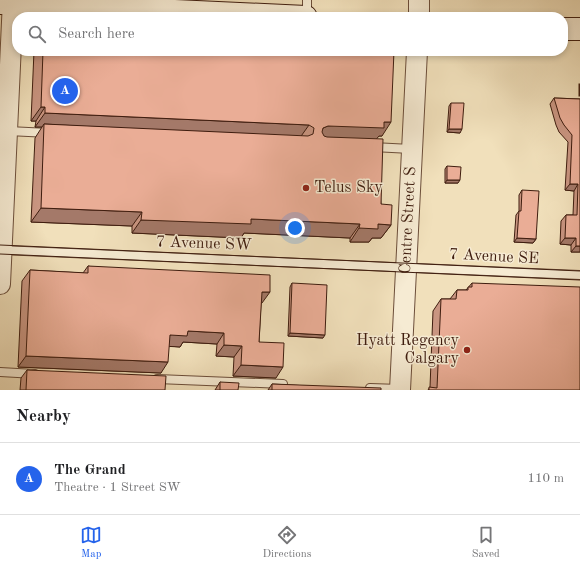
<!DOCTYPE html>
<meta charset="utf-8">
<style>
:root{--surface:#fff;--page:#f6f6f6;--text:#202124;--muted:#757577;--line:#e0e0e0;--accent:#2563eb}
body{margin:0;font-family:"Old Standard TT",serif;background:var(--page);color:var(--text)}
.you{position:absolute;left:295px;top:228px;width:14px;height:14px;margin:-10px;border:3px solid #fff;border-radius:50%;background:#1a73e8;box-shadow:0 0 0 6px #1a73e833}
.badge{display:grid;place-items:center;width:26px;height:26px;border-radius:50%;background:var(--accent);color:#fff;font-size:13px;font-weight:700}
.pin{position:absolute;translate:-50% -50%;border:2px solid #fff;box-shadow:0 1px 4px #0006}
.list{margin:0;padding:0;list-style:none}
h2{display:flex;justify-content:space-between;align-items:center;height:52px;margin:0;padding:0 16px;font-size:17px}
h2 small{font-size:13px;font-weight:400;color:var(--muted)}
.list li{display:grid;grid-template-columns:26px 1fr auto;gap:12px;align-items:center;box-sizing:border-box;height:72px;padding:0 16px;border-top:1px solid var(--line)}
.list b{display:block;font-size:15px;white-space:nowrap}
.list p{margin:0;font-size:13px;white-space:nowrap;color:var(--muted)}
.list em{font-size:13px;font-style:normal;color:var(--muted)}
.icon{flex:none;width:22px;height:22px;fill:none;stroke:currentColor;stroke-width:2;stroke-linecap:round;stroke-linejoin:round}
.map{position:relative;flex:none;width:580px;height:390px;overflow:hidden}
.search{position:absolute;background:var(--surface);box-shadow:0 2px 6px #0003;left:12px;right:12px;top:12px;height:44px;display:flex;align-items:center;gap:10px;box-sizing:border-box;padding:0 14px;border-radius:16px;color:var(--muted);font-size:15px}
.sheet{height:124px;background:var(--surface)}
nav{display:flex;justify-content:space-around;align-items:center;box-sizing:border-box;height:56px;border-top:1px solid var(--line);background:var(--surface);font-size:11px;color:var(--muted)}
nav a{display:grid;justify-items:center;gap:2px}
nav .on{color:var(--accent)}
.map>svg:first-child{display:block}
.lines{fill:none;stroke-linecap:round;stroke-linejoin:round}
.service-casing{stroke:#6c4e3a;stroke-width:10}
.tertiary-casing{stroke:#6c4e3a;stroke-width:22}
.secondary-casing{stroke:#3f1d0f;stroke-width:24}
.service{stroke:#f6ebd3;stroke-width:8}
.tertiary{stroke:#f6ebd3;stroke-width:20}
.secondary{stroke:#f6ebd3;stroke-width:22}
.tram{stroke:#3f1d0f;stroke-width:1}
.wall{fill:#c99581;stroke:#3f1d0f}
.shaded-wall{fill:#a47969;stroke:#3f1d0f}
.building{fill:#eaad96;stroke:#3f1d0f}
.poi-dot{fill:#8f2418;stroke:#f6ebd3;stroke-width:1.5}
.labels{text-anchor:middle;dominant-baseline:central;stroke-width:3;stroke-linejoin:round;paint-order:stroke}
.poi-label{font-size:16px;fill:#3f1d0f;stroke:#f6ebd3;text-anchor:start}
.street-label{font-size:16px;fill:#3f1d0f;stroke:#f6ebd3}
</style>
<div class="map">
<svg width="580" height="390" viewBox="0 0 580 390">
<rect width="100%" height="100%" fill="#f1e0bb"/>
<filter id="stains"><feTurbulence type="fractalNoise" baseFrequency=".005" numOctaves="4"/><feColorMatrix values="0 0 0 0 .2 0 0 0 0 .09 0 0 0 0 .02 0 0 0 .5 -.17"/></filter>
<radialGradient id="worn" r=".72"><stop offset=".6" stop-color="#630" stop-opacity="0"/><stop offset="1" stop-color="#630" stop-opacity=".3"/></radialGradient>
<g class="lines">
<g class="service-casing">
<g id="service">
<polyline points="307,16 307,0"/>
<polyline points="8,131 49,133"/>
<polyline points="373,147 411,149"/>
<polyline points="1,250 580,275"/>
<polyline points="0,372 35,374"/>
<polyline points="157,379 283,384"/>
<polyline points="370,388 400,389"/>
</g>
</g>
<g class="tertiary-casing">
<g id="tertiary">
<polyline points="419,17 419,0"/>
<polyline points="0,284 13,0"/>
<path id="s1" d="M400,390L417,51"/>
</g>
</g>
<g class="secondary-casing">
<g id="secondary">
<polyline points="0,3 306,17"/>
<polyline points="563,29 580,29"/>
</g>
</g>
<use href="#service" class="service"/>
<use href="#tertiary" class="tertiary"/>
<use href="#secondary" class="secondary"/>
<g class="tram">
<polyline points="0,245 580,271"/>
<polyline points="0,254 580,280"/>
</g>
</g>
<g class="wall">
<polygon points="34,51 394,51 382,136 379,136 376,139 381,204 391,225 381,238 372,238 369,242 350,242 350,238 244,233 241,238 132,233 132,226 31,222 35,138 42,127 35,127 36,121 31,121"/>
<rect x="579" y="84" width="1" height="12"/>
<polygon points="554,98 580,99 580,252 571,252 571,245 560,244 561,221 566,215 573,215 574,191 565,190 568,142 559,132 556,125 550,104"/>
<polygon points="451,103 460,133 447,132 449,106"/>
<polygon points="447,166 458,183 445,183 445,169"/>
<polygon points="522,190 536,239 533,243 514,242 516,215 519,211 519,195"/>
<polygon points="88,266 262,303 261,303 259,342 276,378 233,376 234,357 216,356 217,344 183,342 180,347 169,346 161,373 18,367 22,281 30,270 83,273"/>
<polygon points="292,283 323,338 288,336 290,287"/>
<polygon points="472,283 580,390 428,390 430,387 433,311 441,299 450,299 457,290 466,290"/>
<polygon points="27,370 165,390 20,390 21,378"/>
<polygon points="220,382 238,390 215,390"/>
<polygon points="272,384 381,390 268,390"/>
</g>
<g class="shaded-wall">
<polygon points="41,107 45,107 36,121 31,121"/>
<polygon points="45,113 309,125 299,139 44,124 42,127 35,127"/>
<polygon points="384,122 391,122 382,136 379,136 374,142 318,140 323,128 328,126"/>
<polygon points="449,129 462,129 460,133 447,132"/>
<polygon points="447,180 460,180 458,183 445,183"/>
<polygon points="570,184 578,184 574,191 565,190"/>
<polygon points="41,208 142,212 132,226 31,222"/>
<polygon points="251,219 360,224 350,238 244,233 241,238 132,233 141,220"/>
<polygon points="378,224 391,225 381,238 372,238 369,242 350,242 359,228"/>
<polygon points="517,238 536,239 533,243 514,242"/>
<polygon points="565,238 576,238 571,245 560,244"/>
<polygon points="576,246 580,246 580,252 571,252"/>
<polygon points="262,292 270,292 262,303 254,303"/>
<polygon points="188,331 224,333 217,344 183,342 180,347 162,346 170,335"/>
<polygon points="290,333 325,335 323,338 288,336"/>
<polygon points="224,345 242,346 234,357 216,356"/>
<polygon points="26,356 168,362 161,373 18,367"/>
<polygon points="241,365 283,367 276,378 233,376"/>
</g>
<g class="building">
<polygon points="45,16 78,17 45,17"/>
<polygon points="43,51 394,51 391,122 384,122 384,128 328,126 323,128 322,132 324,136 327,137 383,139 381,204 392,205 391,225 378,224 378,229 359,228 360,224 251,219 251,224 141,220 142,212 41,208 44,124 308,136 313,134 314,128 309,125 45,113 45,107 41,107"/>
<polygon points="554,98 580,99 580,246 576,246 576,238 565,238 566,215 577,215 578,184 570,184 572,135 564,125 560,118"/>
<polygon points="451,103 464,103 462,129 449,129"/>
<polygon points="447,166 461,167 460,180 447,180"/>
<polygon points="522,190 539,191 536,239 517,238 519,211 521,211"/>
<polygon points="88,266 270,275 270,292 262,292 259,342 284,343 283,367 241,365 242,346 224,345 224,333 188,331 187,336 170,335 168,362 26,356 30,270 88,273"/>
<polygon points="292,283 327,285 325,335 290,333"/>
<polygon points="472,283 580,287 580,390 429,390 429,387 437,388 441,299 456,299 457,290 468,290 468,287 472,287"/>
<polygon points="27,370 166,376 165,390 26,390"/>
<polygon points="220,382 239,383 238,390 220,390"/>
<polygon points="272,384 381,388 381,390 272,390"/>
</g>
<g class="poi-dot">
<circle cx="306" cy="188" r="4"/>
<circle cx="467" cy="350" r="4"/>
</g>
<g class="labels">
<g class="poi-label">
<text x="314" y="188">Telus Sky</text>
<text x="459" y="341" text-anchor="end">Hyatt Regency<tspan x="459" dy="18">Calgary</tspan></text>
</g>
<g class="street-label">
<text stroke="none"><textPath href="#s1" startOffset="170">Centre Street S</textPath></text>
<text transform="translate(204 244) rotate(2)">7 Avenue SW</text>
<text transform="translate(494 257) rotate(3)">7 Avenue SE</text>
</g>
</g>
<rect width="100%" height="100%" filter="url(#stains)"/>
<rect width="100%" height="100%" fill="url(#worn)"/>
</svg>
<div class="you"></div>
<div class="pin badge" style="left:65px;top:91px">A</div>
<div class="search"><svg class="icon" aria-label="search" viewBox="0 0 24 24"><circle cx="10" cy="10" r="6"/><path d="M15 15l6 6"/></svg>Search here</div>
</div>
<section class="sheet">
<h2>Nearby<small></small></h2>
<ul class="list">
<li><span class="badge">A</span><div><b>The Grand</b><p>Theatre · 1 Street SW</p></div><em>110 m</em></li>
</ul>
</section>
<nav>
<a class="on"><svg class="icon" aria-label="map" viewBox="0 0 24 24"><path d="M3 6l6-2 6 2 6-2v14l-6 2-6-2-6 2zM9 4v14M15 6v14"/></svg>Map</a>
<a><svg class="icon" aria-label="directions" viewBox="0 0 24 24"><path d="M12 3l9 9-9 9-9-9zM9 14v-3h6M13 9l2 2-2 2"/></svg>Directions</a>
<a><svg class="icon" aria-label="saved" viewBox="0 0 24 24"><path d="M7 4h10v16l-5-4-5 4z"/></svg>Saved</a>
</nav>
